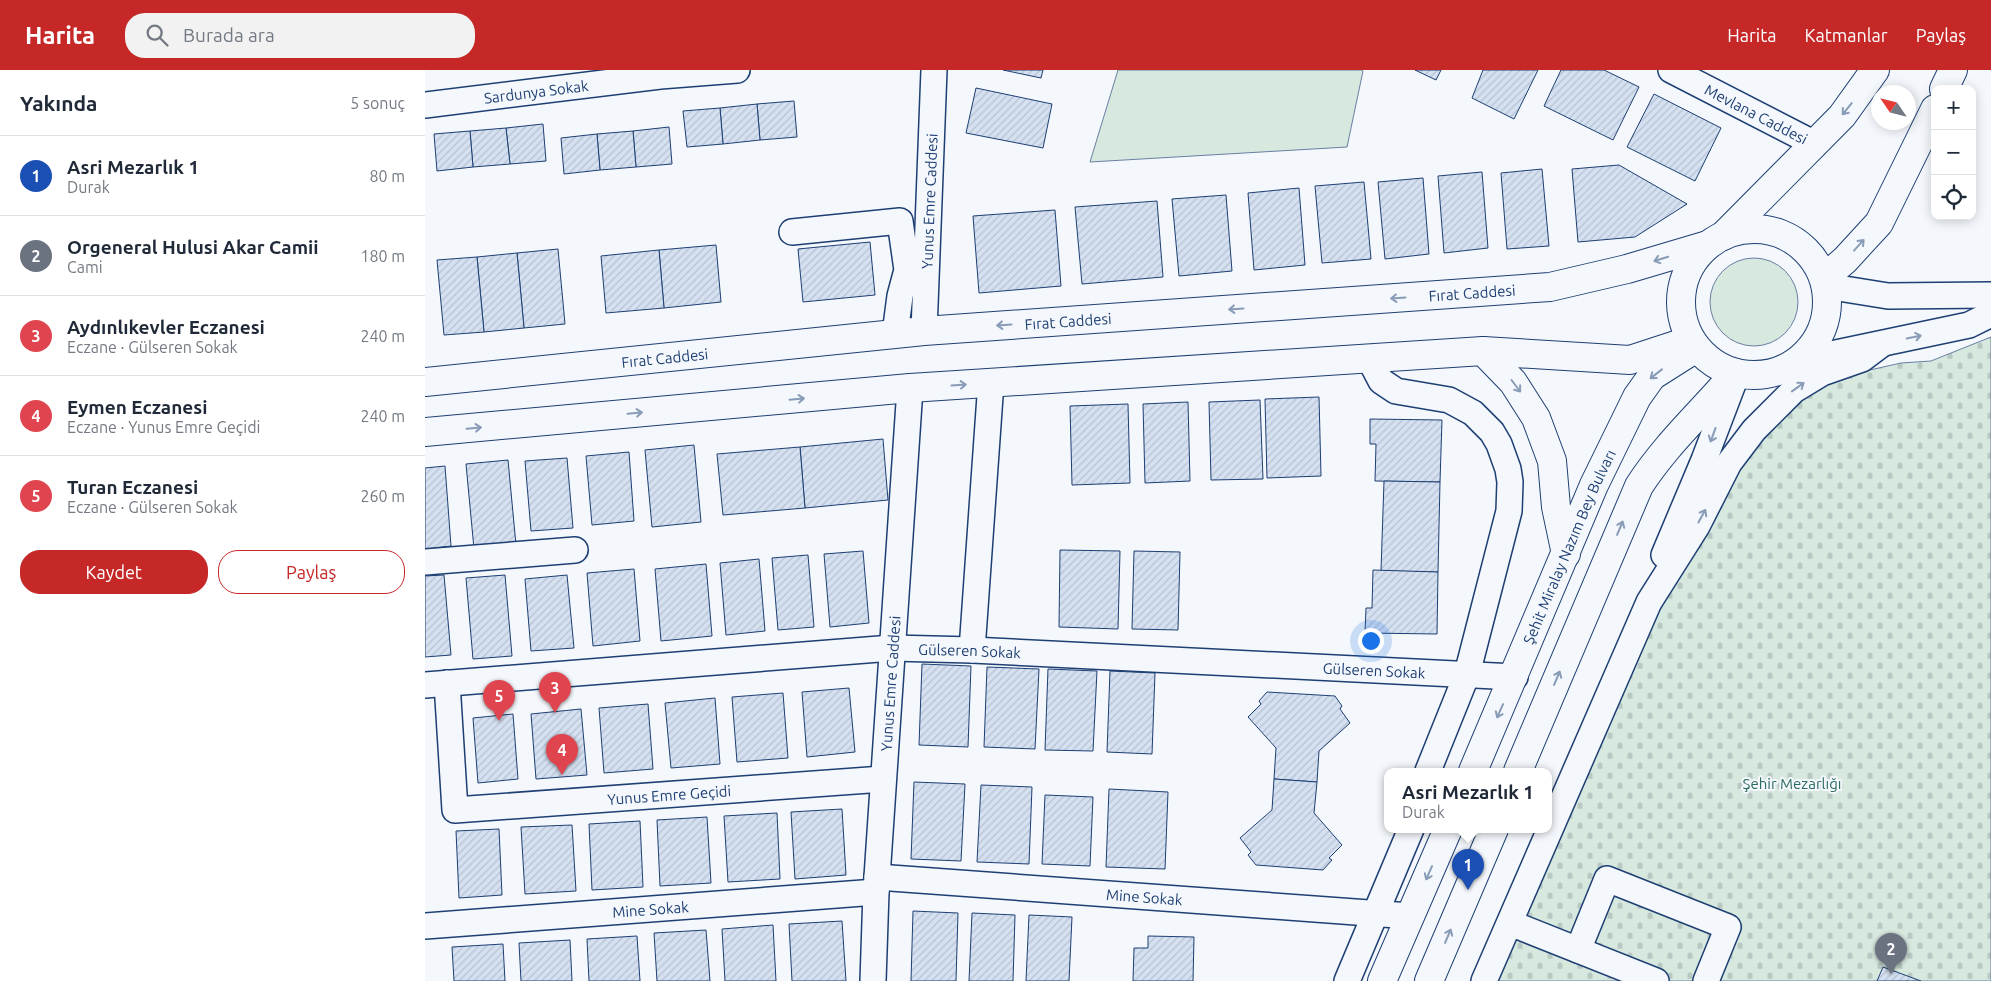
<!DOCTYPE html>
<html lang="tr">
<meta charset="utf-8">
<style>
:root{--surface:#fff;--page:#f2f2f3;--text:#1f2937;--muted:#747a83;--line:#e0e1e3;--accent:#c62828}
body{margin:0;font-family:Ubuntu,sans-serif;background:var(--page);color:var(--text)}
.controls{position:absolute;right:15px;top:15px;display:grid;overflow:hidden;border-radius:10px;box-shadow:0 2px 12px #0003}
.controls button{width:45px;height:45px;display:grid;place-items:center;padding:0;border:0;border-bottom:1px solid var(--line);background:var(--surface);color:var(--text);font:25px sans-serif}
.compass{position:absolute;left:1446px;top:15px;width:45px;height:45px;border-radius:50%;background:var(--surface);box-shadow:0 2px 12px #0003;rotate:305deg}
.you{position:absolute;left:945px;top:570px;width:18px;height:18px;margin:-12px;border:4px solid #fff;border-radius:50%;background:#1a73e8;box-shadow:0 0 0 8px #1a73e833}
.badge{display:grid;place-items:center;width:32px;height:32px;border-radius:50%;background:var(--accent);color:#fff;font-size:16px;font-weight:700}
.pin{position:absolute;translate:-50% -41px;filter:drop-shadow(0 1px 2px #0008)}
.pin::after{content:'';position:absolute;top:26px;width:18px;height:15px;background:inherit;clip-path:polygon(0 0,100% 0,50% 100%)}
.popup{position:absolute;left:959px;top:698px;width:168px;height:65px;box-sizing:border-box;display:grid;place-content:center;border-radius:10px;background:var(--surface);filter:drop-shadow(0 1px 4px #0005);font-size:16px;white-space:nowrap;color:var(--muted)}
.popup b{font-size:19px;color:var(--text)}
.popup::after{content:'';position:absolute;left:50%;top:100%;margin-left:-10px;border:10px solid transparent;border-top-color:var(--surface)}
.list{margin:0;padding:0;list-style:none}
h2{display:flex;justify-content:space-between;align-items:center;height:65px;margin:0;padding:0 20px;font-size:21px}
h2 small{font-size:16px;font-weight:400;color:var(--muted)}
.list li{display:grid;grid-template-columns:32px 1fr auto;gap:15px;align-items:center;box-sizing:border-box;height:80px;padding:0 20px;border-top:1px solid var(--line)}
.list b{display:block;font-size:19px;white-space:nowrap}
.list p{margin:0;font-size:16px;white-space:nowrap;color:var(--muted)}
.list em{font-size:16px;font-style:normal;color:var(--muted)}
.actions{display:flex;gap:10px;padding:15px 20px}
.actions a{flex:1;padding:11px 0;border:1px solid var(--accent);border-radius:20px;text-align:center;font-size:18px;color:var(--accent)}
.actions .main{background:var(--accent);color:#fff}
.icon{flex:none;width:28px;height:28px;fill:none;stroke:currentColor;stroke-width:2;stroke-linecap:round;stroke-linejoin:round}
.map{position:relative;flex:none;width:1566px;height:911px;overflow:hidden}
header{display:flex;align-items:center;gap:30px;box-sizing:border-box;height:70px;padding:0 25px;background:var(--accent);color:#fff}
header strong{font-size:24px}
nav{display:flex;gap:28px;margin-inline-start:auto;font-size:18px}
.search{width:350px;height:45px;background:var(--page);display:flex;align-items:center;gap:12px;box-sizing:border-box;padding:0 18px;border-radius:20px;color:var(--muted);font-size:19px}
main{display:flex}
aside{flex:1;background:var(--surface)}
.map>svg:first-child{display:block}
.green{fill:#d7e8df;stroke:#687fa3}
.cemetery{fill:url(#cemetery-stones);stroke:#687fa3}
.building{fill:url(#building-hatch);stroke:#1d3f73}
.lines{fill:none;stroke-linecap:round;stroke-linejoin:round}
.minor-casing{stroke:#1d3f73;stroke-width:28}
.major-casing{stroke:#1d3f73;stroke-width:30}
.minor{stroke:#f4f7fb;stroke-width:25}
.major{stroke:#f4f7fb;stroke-width:28}
.oneway{stroke:#889bb7}
.labels{text-anchor:middle;dominant-baseline:central;stroke-width:4;stroke-linejoin:round;paint-order:stroke}
.street-label{font-size:15px;fill:#1d3f73;stroke:#f4f7fb}
.park-label{font-size:15px;fill:#2c6c60;stroke:#f4f7fb}
</style>
<header>
<strong>Harita</strong>
<div class="search"><svg class="icon" aria-label="search" viewBox="0 0 24 24"><circle cx="10" cy="10" r="6"/><path d="M15 15l6 6"/></svg>Burada ara</div>
<nav><a>Harita</a><a>Katmanlar</a><a>Paylaş</a></nav>
</header>
<main>
<aside>
<h2>Yakında<small>5 sonuç</small></h2>
<ul class="list">
<li><span class="badge" style="background:#1a4fb4">1</span><div><b>Asri Mezarlık 1</b><p>Durak</p></div><em>80 m</em></li>
<li><span class="badge" style="background:#6b7280">2</span><div><b>Orgeneral Hulusi Akar Camii</b><p>Cami</p></div><em>180 m</em></li>
<li><span class="badge" style="background:#e0444e">3</span><div><b>Aydınlıkevler Eczanesi</b><p>Eczane · Gülseren Sokak</p></div><em>240 m</em></li>
<li><span class="badge" style="background:#e0444e">4</span><div><b>Eymen Eczanesi</b><p>Eczane · Yunus Emre Geçidi</p></div><em>240 m</em></li>
<li><span class="badge" style="background:#e0444e">5</span><div><b>Turan Eczanesi</b><p>Eczane · Gülseren Sokak</p></div><em>260 m</em></li>
</ul>
<div class="actions"><a class="main">Kaydet</a><a>Paylaş</a></div>
</aside>
<div class="map">
<svg width="1566" height="911" viewBox="0 0 1566 911">
<defs>
<pattern id="cemetery-stones" width="16" height="16" patternUnits="userSpaceOnUse" patternTransform="scale(1.25)"><rect width="16" height="16" fill="#d7e8df"/><path d="M2 7V4a2 2 0 0 1 4 0v3zM10 15v-3a2 2 0 0 1 4 0v3z" fill="#b8c8c3"/></pattern>
<pattern id="building-hatch" width="6" height="6" patternUnits="userSpaceOnUse" patternTransform="scale(1.25)"><rect width="6" height="6" fill="#d5e0f0"/><path d="M-1 1l2-2M0 6l6-6M5 7l2-2" fill="none" stroke="#b6c1d1"/></pattern>
</defs>
<rect width="100%" height="100%" fill="#f4f7fb"/>
<g class="green">
<polygon points="693,0 936,0 938,1 922,77 665,92"/>
<circle cx="1329" cy="232" r="44"/>
</g>
<polygon class="cemetery" points="1566,267 1566,911 1061,911 1283,425 1335,351 1418,306 1476,293 1506,291"/>
<g class="building">
<polygon points="578,0 618,0 616,8"/>
<polygon points="990,0 1016,0 1011,10"/>
<polygon points="1058,0 1113,0 1089,49 1047,28"/>
<polygon points="1136,0 1179,0 1214,17 1188,70 1119,36"/>
<polygon points="551,18 627,34 618,78 541,63"/>
<polygon points="1229,24 1296,58 1270,111 1202,77"/>
<polygon points="369,31 372,67 335,70 332,34"/>
<polygon points="332,34 335,70 298,74 295,38"/>
<polygon points="295,38 298,74 262,77 258,41"/>
<polygon points="118,54 121,91 85,94 81,58"/>
<polygon points="244,57 247,94 211,97 208,61"/>
<polygon points="81,58 85,94 48,97 45,61"/>
<polygon points="45,61 48,97 12,101 9,64"/>
<polygon points="208,61 211,97 175,100 172,64"/>
<polygon points="172,64 175,100 139,104 136,68"/>
<polygon points="1194,95 1262,134 1210,167 1153,172 1147,99"/>
<polygon points="1117,99 1124,176 1082,179 1076,103"/>
<polygon points="1057,102 1063,178 1019,183 1013,106"/>
<polygon points="998,108 1004,184 960,189 953,112"/>
<polygon points="939,112 946,189 897,193 890,116"/>
<polygon points="874,118 880,195 829,200 823,123"/>
<polygon points="801,125 807,201 754,206 747,129"/>
<polygon points="732,131 738,207 657,214 650,137"/>
<polygon points="630,140 636,216 554,223 548,146"/>
<polygon points="445,172 450,225 378,232 373,179"/>
<polygon points="291,175 296,232 239,238 234,180"/>
<polygon points="133,179 140,254 99,258 92,183"/>
<polygon points="234,180 239,238 181,243 176,186"/>
<polygon points="92,183 99,258 59,262 52,187"/>
<polygon points="52,187 59,262 19,265 12,190"/>
<polygon points="894,327 896,406 842,408 840,329"/>
<polygon points="835,330 838,409 786,410 784,332"/>
<polygon points="763,332 765,411 720,413 718,334"/>
<polygon points="703,334 705,413 647,415 645,336"/>
<polygon points="945,349 1017,350 1015,412 950,411 951,374 945,374"/>
<polygon points="458,369 463,430 380,438 375,377"/>
<polygon points="269,375 276,452 227,457 220,380"/>
<polygon points="375,377 380,438 298,445 292,384"/>
<polygon points="204,382 209,451 167,455 161,386"/>
<polygon points="142,388 148,458 106,461 100,391"/>
<polygon points="83,390 91,475 49,479 41,394"/>
<polygon points="20,396 26,476 0,479 0,398"/>
<polygon points="959,411 1015,412 1013,502 956,501"/>
<polygon points="635,480 695,481 693,559 634,557"/>
<polygon points="438,481 444,553 405,557 399,484"/>
<polygon points="709,481 755,482 753,560 707,559"/>
<polygon points="383,485 389,557 353,560 347,488"/>
<polygon points="334,489 340,561 301,565 295,493"/>
<polygon points="281,494 287,566 236,571 230,499"/>
<polygon points="209,499 215,571 168,576 162,503"/>
<polygon points="948,500 1013,502 1012,564 940,563 941,538 947,538"/>
<polygon points="19,505 26,585 0,587 0,506"/>
<polygon points="80,505 87,586 48,589 41,508"/>
<polygon points="142,505 149,578 106,581 100,509"/>
<polygon points="497,594 546,596 543,677 494,675"/>
<polygon points="562,597 614,599 610,679 559,677"/>
<polygon points="623,599 672,601 668,681 620,680"/>
<polygon points="685,601 730,603 727,684 682,682"/>
<polygon points="424,618 430,682 382,687 377,622"/>
<polygon points="842,622 910,626 917,636 915,639 925,653 894,681 892,712 849,709 851,678 823,647 836,634 834,631"/>
<polygon points="358,623 363,688 312,692 307,627"/>
<polygon points="290,628 295,694 246,698 240,633"/>
<polygon points="223,634 228,699 179,703 174,638"/>
<polygon points="156,639 162,705 111,709 106,644"/>
<polygon points="88,644 93,709 53,713 48,648"/>
<polygon points="849,709 892,712 889,743 917,775 904,788 907,790 898,800 831,795 823,785 826,782 815,768 847,740"/>
<polygon points="489,712 540,714 536,791 486,789"/>
<polygon points="556,715 607,717 604,794 552,792"/>
<polygon points="684,719 743,722 740,799 681,797"/>
<polygon points="620,725 668,727 665,796 617,794"/>
<polygon points="417,739 421,805 370,809 366,742"/>
<polygon points="352,743 355,809 303,812 299,746"/>
<polygon points="282,747 286,813 235,816 232,750"/>
<polygon points="215,751 218,817 167,820 164,754"/>
<polygon points="147,755 151,821 100,824 96,757"/>
<polygon points="74,759 77,825 34,828 31,761"/>
<polygon points="488,841 533,843 531,911 486,911"/>
<polygon points="547,843 590,845 588,911 544,911"/>
<polygon points="604,845 647,847 644,911 601,911"/>
<polygon points="417,851 421,911 367,911 364,854"/>
<polygon points="348,855 351,911 300,911 297,859"/>
<polygon points="281,860 285,911 232,911 229,863"/>
<polygon points="212,866 215,911 164,911 162,869"/>
<polygon points="723,866 769,867 768,911 708,911 709,878 723,878"/>
<polygon points="145,870 147,911 96,911 94,873"/>
<polygon points="78,874 80,911 29,911 27,877"/>
<polygon points="1458,897 1496,911 1452,911"/>
</g>
<g class="lines">
<g class="minor-casing">
<g id="minor">
<path id="s1" d="M1246,0L1390,74"/>
<path id="s2" d="M0,35L235,6L312,0"/>
<polyline points="367,162 475,151 482,200 475,226 470,264"/>
<polyline points="1401,216 1463,226 1566,225"/>
<path id="s3" d="M499,261L509,0"/>
<polyline points="944,288 956,311 971,321 1024,330 1048,343 1067,362 1074,374 1083,399 1085,412 1084,441 1042,604 1003,701"/>
<polyline points="1373,291 1544,255 1566,244"/>
<polyline points="1239,485 1279,390 1311,306"/>
<polyline points="0,492 150,480"/>
<polyline points="547,580 566,312"/>
<path id="s4" d="M22,613L30,740L458,709"/>
<path id="s5" d="M0,615L467,578L547,580L1090,607"/>
<path id="s6" d="M452,807L985,846"/>
<polyline points="1085,853 1231,911"/>
<path id="s7" d="M0,856L451,822"/>
<polyline points="1153,880 1182,809 1303,857 1281,911"/>
<path id="s8" d="M448,911L451,822L485,318"/>
<polyline points="922,911 986,759"/>
<polyline points="1059,911 1224,532 1272,456 1304,393 1329,360 1369,320 1397,303 1437,289 1457,274"/>
</g>
</g>
<g class="major-casing">
<g id="major">
<polyline points="1519,19 1528,0"/>
<circle cx="1329" cy="232" r="73"/>
<polyline points="1298,166 1417,46 1450,0"/>
<polyline points="1399,208 1420,190 1454,153 1510,39"/>
<polyline points="1058,281 1088,312 1111,348 1127,391 1131,437 1141,484"/>
<path id="s9" d="M0,312L499,261L1125,217L1202,199L1283,175"/>
<polyline points="0,362 485,318 1058,281 1205,290 1266,270"/>
<path id="s10" d="M1048,701L1169,415L1212,327L1227,306L1268,280"/>
<path d="M1093,701L1214,416C1241,374 1278,341 1310,303"/>
<polyline points="957,911 1023,759"/>
<polyline points="1004,911 1069,759"/>
</g>
</g>
<use href="#minor" class="minor"/>
<use href="#major" class="major"/>
</g>
<defs><path id="oneway-shaft" d="M-6 0H5M1.5-3L5.5 0L1.5 3" fill="none" stroke-width="1.6" stroke-linecap="round" stroke-linejoin="round" transform="scale(1.25)"/></defs>
<g class="oneway">
<use href="#oneway-shaft" transform="translate(1422 39) rotate(129)"/>
<use href="#oneway-shaft" transform="translate(1434 175) rotate(-48)"/>
<use href="#oneway-shaft" transform="translate(1236 189) rotate(163)"/>
<use href="#oneway-shaft" transform="translate(973 228) rotate(176)"/>
<use href="#oneway-shaft" transform="translate(811 239) rotate(176)"/>
<use href="#oneway-shaft" transform="translate(579 255) rotate(176)"/>
<use href="#oneway-shaft" transform="translate(1489 267) rotate(-12)"/>
<use href="#oneway-shaft" transform="translate(1231 304) rotate(142)"/>
<use href="#oneway-shaft" transform="translate(534 315) rotate(-4)"/>
<use href="#oneway-shaft" transform="translate(1091 316) rotate(53)"/>
<use href="#oneway-shaft" transform="translate(1373 317) rotate(-36)"/>
<use href="#oneway-shaft" transform="translate(372 329) rotate(-5)"/>
<use href="#oneway-shaft" transform="translate(210 343) rotate(-5)"/>
<use href="#oneway-shaft" transform="translate(49 358) rotate(-5)"/>
<use href="#oneway-shaft" transform="translate(1288 365) rotate(110)"/>
<use href="#oneway-shaft" transform="translate(1277 446) rotate(-61)"/>
<use href="#oneway-shaft" transform="translate(1195 458) rotate(-67)"/>
<use href="#oneway-shaft" transform="translate(1132 608) rotate(-67)"/>
<use href="#oneway-shaft" transform="translate(1075 641) rotate(114)"/>
<use href="#oneway-shaft" transform="translate(1004 803) rotate(114)"/>
<use href="#oneway-shaft" transform="translate(1023 866) rotate(-67)"/>
</g>
<g class="labels">
<g class="street-label">
<text stroke="none"><textPath href="#s2" startOffset="112">Sardunya Sokak</textPath></text>
<text stroke="none"><textPath href="#s1" startOffset="96">Mevlana Caddesi</textPath></text>
<text stroke="none"><textPath href="#s3" startOffset="130">Yunus Emre Caddesi</textPath></text>
<text stroke="none"><textPath href="#s9" startOffset="1051">Fırat Caddesi</textPath></text>
<text stroke="none"><textPath href="#s9" startOffset="646">Fırat Caddesi</textPath></text>
<text stroke="none"><textPath href="#s9" startOffset="241">Fırat Caddesi</textPath></text>
<text stroke="none"><textPath href="#s10" startOffset="244">Şehit Miralay Nazım Bey Bulvarı</textPath></text>
<text stroke="none"><textPath href="#s5" startOffset="546">Gülseren Sokak</textPath></text>
<text stroke="none"><textPath href="#s5" startOffset="951">Gülseren Sokak</textPath></text>
<text stroke="none"><textPath href="#s8" startOffset="298">Yunus Emre Caddesi</textPath></text>
<text stroke="none"><textPath href="#s4" startOffset="342">Yunus Emre Geçidi</textPath></text>
<text stroke="none"><textPath href="#s6" startOffset="268">Mine Sokak</textPath></text>
<text stroke="none"><textPath href="#s7" startOffset="226">Mine Sokak</textPath></text>
</g>
<g class="park-label">
<text x="1367" y="713">Şehir Mezarlığı</text>
</g>
</g>
</svg>
<div class="controls">
<button>+</button>
<button>−</button>
<button><svg class="icon" aria-label="locate" viewBox="0 0 24 24"><circle cx="12" cy="12" r="6"/><path d="M12 2v4M12 18v4M2 12h4M18 12h4"/></svg></button>
</div>
<svg class="compass" viewBox="-18 -18 36 36"><path d="M0-13l5 13h-10z" fill="#e53935"/><path d="M0 13l5-13h-10z" fill="#747a83"/></svg>
<div class="you"></div>
<div class="pin badge" style="left:1043px;top:820px;background:#1a4fb4">1</div>
<div class="popup"><b>Asri Mezarlık 1</b>Durak</div>
<div class="pin badge" style="left:1466px;top:904px;background:#6b7280">2</div>
<div class="pin badge" style="left:130px;top:643px;background:#e0444e">3</div>
<div class="pin badge" style="left:137px;top:705px;background:#e0444e">4</div>
<div class="pin badge" style="left:74px;top:651px;background:#e0444e">5</div>
</div>
</main>
